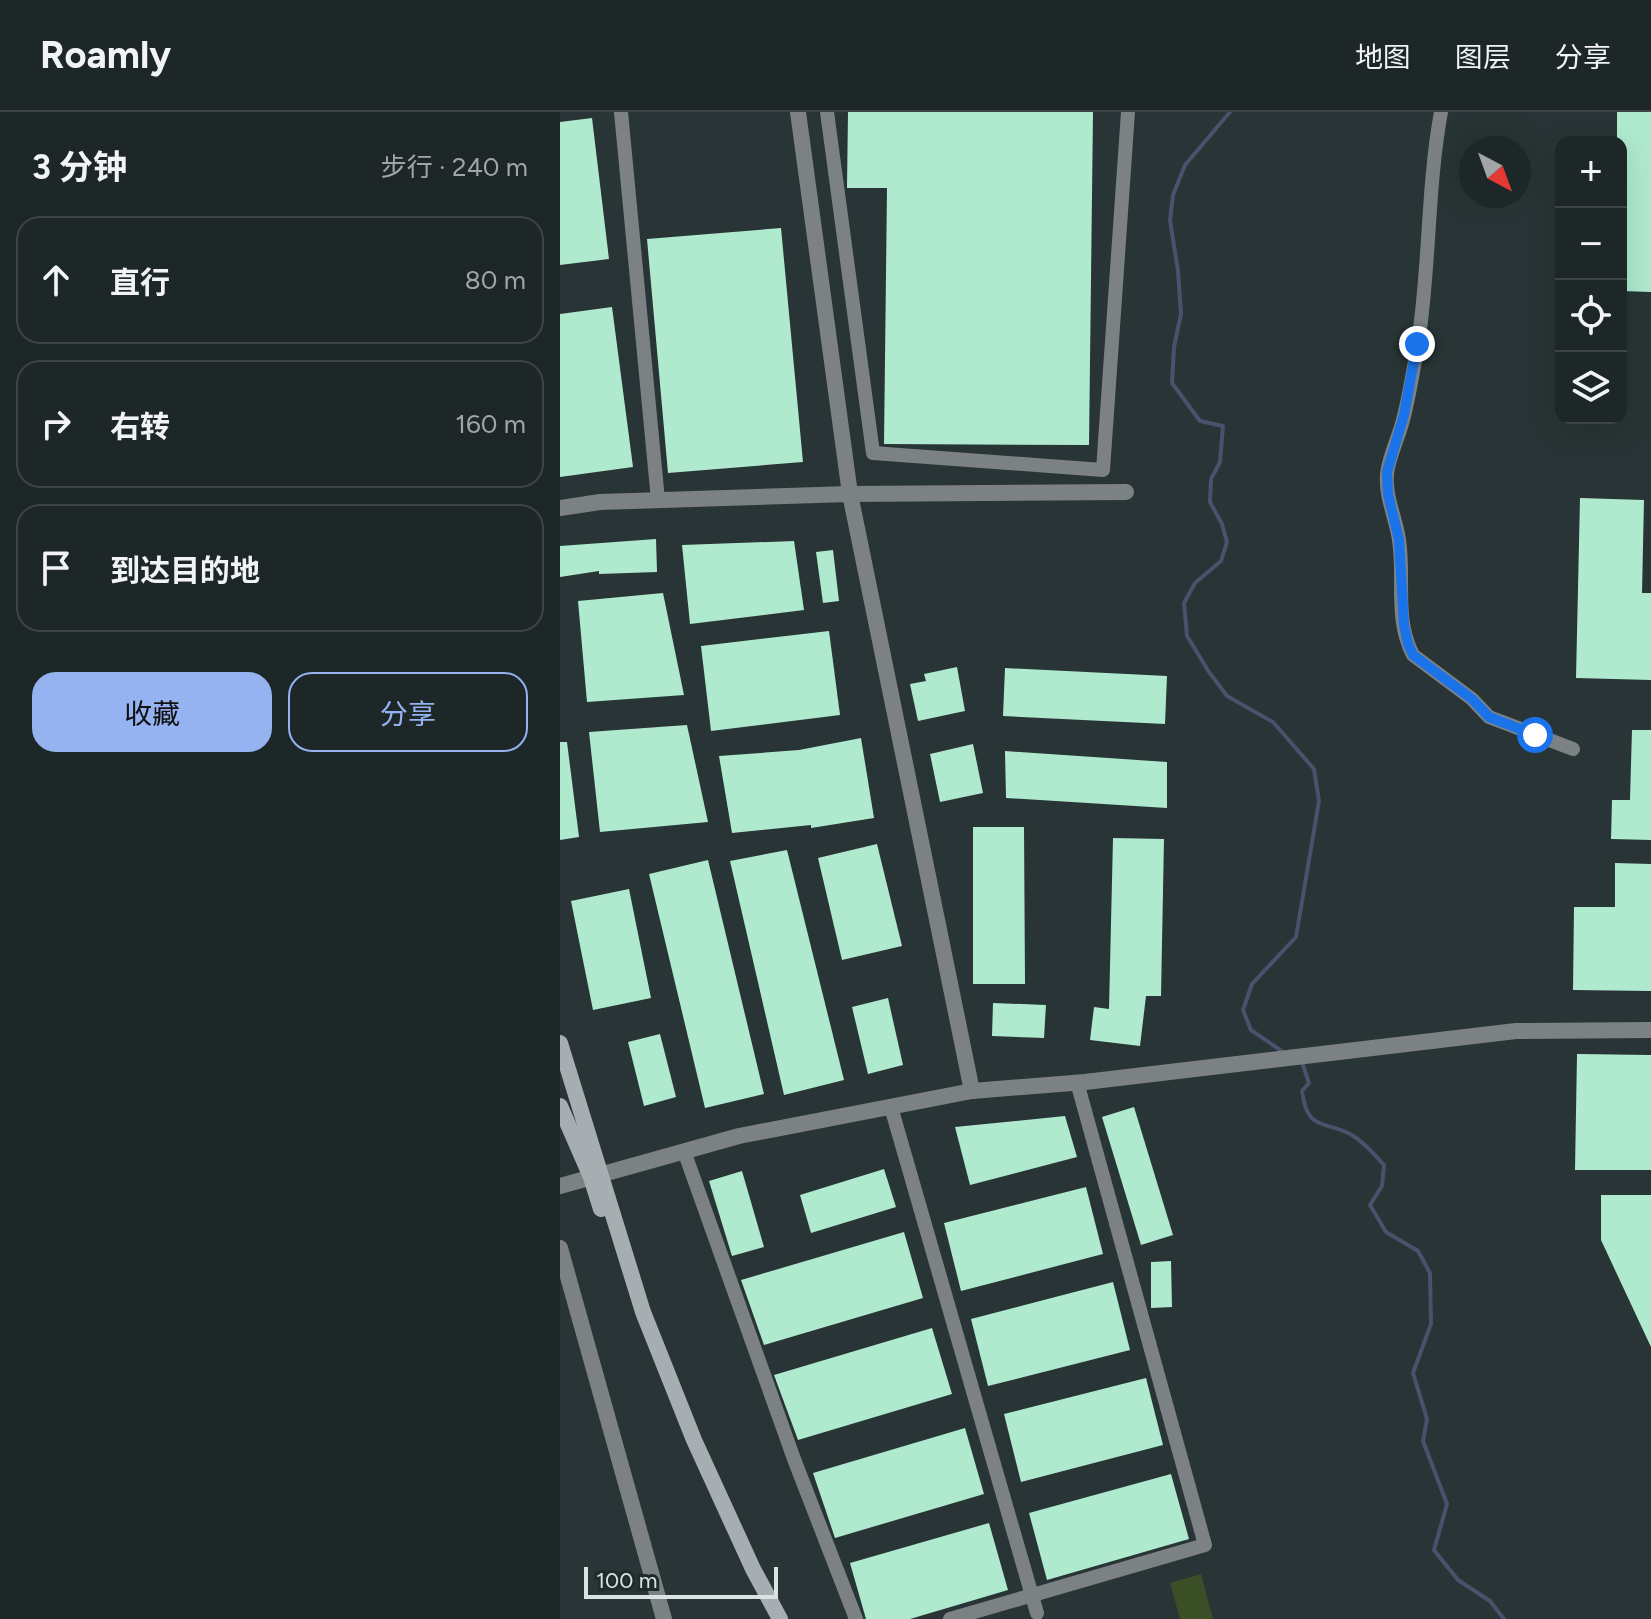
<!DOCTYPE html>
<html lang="zh">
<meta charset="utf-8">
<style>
:root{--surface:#1e2728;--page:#262f30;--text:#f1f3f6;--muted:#a1a5a8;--line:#3c4445;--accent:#95b2f1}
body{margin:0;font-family:Figtree,"Noto Sans SC",sans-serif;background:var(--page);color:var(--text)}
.controls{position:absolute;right:24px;top:24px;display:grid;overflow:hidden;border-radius:16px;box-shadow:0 8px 32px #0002}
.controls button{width:72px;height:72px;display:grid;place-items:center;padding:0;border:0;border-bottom:2px solid var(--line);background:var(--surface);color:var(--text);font:40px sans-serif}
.compass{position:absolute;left:899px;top:24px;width:72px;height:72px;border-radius:50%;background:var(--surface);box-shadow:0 8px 32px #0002;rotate:139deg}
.scale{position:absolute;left:24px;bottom:20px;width:194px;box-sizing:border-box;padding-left:8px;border:4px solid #dae2e2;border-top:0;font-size:22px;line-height:28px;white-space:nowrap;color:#dae2e2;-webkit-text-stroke:6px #1f2a2b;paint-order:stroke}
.stop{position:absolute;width:24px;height:24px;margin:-18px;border:6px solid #1a73e8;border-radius:50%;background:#fff}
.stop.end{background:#1a73e8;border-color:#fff;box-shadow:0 2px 8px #0008}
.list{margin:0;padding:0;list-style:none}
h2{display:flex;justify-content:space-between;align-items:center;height:104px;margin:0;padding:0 32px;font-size:34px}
h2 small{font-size:26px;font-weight:400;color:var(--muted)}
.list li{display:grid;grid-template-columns:52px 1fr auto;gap:24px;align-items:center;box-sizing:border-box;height:128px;margin:0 16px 16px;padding:0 16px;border:2px solid var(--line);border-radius:24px}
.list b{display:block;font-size:30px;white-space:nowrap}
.list em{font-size:26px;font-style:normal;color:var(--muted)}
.actions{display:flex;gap:16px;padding:24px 32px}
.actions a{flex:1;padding:18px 0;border:2px solid var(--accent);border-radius:24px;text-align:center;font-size:28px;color:var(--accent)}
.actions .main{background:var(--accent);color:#111}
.icon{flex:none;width:44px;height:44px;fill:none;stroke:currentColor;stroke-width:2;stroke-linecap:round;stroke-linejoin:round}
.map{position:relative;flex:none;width:1091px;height:1507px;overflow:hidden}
header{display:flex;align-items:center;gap:48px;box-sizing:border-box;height:112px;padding:0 40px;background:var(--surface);border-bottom:2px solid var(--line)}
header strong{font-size:38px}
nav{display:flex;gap:44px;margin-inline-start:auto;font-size:28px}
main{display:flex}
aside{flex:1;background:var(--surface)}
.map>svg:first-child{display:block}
.green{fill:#3a4f26}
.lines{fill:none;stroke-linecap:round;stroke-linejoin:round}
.stream{stroke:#49526c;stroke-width:4}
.building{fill:#afeacf}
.minor{stroke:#7c8184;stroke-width:14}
.tertiary{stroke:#7c8184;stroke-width:16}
.secondary{stroke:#a6aeb2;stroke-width:16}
.route{stroke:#1a73e8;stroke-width:10}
</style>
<header>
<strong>Roamly</strong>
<nav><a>地图</a><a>图层</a><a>分享</a></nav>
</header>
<main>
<aside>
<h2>3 分钟<small>步行 · 240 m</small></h2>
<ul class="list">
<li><svg class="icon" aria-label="ahead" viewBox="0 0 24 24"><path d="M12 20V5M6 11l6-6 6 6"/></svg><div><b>直行</b></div><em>80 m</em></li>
<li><svg class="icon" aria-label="right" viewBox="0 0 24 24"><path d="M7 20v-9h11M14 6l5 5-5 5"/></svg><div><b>右转</b></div><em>160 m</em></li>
<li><svg class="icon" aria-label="arrive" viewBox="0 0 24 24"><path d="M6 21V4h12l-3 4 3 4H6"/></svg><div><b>到达目的地</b></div></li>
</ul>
<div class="actions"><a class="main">收藏</a><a>分享</a></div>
</aside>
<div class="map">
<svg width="1091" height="1507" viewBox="0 0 1091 1507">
<rect width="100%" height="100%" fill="#283435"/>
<polygon class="green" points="641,1462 653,1507 620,1507 610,1471"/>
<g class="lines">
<g class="stream">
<polyline points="670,0 625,53 613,83 610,108 618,159 621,202 614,235 612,271 640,309 663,314 660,350 651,367 650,390 662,412 667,430 661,449 635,471 624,491 627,524 649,560 667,584 713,610 754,657 759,689 736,825 692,872 683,898 691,918 723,940"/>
<path d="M742,950L749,971L742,979C747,1019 763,1008 790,1022C803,1029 814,1042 824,1053L822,1074L810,1093L826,1120L858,1139L870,1161L871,1212L853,1261L867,1307L863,1329L887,1392L874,1438L898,1468L930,1489L944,1507"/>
</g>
</g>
<g class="building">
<polygon points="288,0 533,0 529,333 324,332 327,76 287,76"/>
<polygon points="1057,0 1091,0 1091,180 1061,179 1061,30 1057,30"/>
<polygon points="32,6 49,147 0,153 0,10"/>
<polygon points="221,116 243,350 108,361 87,127"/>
<polygon points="52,195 73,355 0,365 0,202"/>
<polygon points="1020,386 1084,388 1082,481 1091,481 1091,568 1016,566"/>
<polygon points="96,427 97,460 39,462 39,459 0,465 0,434"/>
<polygon points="234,429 244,498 130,512 122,433"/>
<polygon points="273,438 279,489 263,491 256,440"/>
<polygon points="103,481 124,583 27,590 18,489"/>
<polygon points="269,519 280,603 151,619 141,534"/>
<polygon points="397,555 405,599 358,609 350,572 366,569 364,562"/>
<polygon points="445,556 607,564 605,612 443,604"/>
<polygon points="127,613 148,710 40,720 29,620"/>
<polygon points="1072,618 1091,618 1091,728 1051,727 1052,688 1070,688"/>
<polygon points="301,626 314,706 251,716 251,713 172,721 159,644 239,638"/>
<polygon points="0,630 7,630 19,725 0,728"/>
<polygon points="413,632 423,681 380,690 370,642"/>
<polygon points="445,639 607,650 607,696 446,686"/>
<polygon points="413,715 464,715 465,872 413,872"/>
<polygon points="553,726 604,727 601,884 586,884 580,934 530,928 534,895 549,897"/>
<polygon points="317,732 342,834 282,848 258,746"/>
<polygon points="227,738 284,968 224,983 170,749"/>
<polygon points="148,748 204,982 145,996 89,762"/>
<polygon points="1055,751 1091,752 1091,879 1013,878 1014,795 1055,795"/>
<polygon points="69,777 91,886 33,898 11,789"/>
<polygon points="328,886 343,953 308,962 292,895"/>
<polygon points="433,891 486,893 484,926 432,924"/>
<polygon points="100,922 116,985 84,994 68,930"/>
<polygon points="1017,942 1091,943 1091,1058 1015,1058"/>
<polygon points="574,995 613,1123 581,1133 542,1005"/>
<polygon points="505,1004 517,1045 410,1073 395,1015"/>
<polygon points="324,1057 336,1095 251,1121 240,1083"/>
<polygon points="182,1059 204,1135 172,1144 149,1069"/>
<polygon points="526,1075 543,1142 401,1179 384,1111"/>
<polygon points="1041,1083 1091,1083 1091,1235 1041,1128"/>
<polygon points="344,1120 363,1186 204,1233 181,1168"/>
<polygon points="611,1149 612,1195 591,1196 591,1150"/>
<polygon points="553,1170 570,1238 428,1274 411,1207"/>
<polygon points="372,1216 392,1282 238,1328 214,1263"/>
<polygon points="586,1266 603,1333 461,1370 444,1302"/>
<polygon points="405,1316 424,1382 275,1426 253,1361"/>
<polygon points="611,1362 629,1427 487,1468 469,1401"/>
<polygon points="429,1411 448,1478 350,1507 306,1507 290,1451"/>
</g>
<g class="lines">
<g class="minor">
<polyline points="61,0 98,388"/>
<polyline points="267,0 313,341 543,358 568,0"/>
<path d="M881,0C867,76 870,155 858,231C854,255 850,280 844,304C840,323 829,343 827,362C825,385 836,406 839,428C845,466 834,507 853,543L912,587L929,605L1013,637"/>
<polyline points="331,995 477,1501"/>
<polyline points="124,1039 234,1347 296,1507"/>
<polyline points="390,1507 645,1433 517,970"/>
</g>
<g class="tertiary">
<polyline points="238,0 290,382 412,979"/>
<polyline points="0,396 40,390 290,382 566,380"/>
<polyline points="0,1074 179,1024 412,979 525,970 956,919 1091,918"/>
<polyline points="0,1136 104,1507"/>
</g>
<g class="secondary">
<polyline points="0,931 83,1200 134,1328 193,1457 220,1507"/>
<polyline points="0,994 31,1065 41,1097"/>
</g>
</g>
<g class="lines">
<polyline class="route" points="857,232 844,303 827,360 828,382 839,428 844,513 848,532 853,543 912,587 929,605 975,623"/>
</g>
</svg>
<div class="controls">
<button>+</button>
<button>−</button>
<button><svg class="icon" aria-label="locate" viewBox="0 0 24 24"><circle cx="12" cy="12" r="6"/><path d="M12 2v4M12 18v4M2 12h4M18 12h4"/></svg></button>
<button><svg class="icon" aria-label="layers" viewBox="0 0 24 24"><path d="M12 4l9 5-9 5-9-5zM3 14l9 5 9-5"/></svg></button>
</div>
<svg class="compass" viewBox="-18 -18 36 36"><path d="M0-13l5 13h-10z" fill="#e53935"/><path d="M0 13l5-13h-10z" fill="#a1a5a8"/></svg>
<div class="scale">100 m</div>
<div class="stop" style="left:975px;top:623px"></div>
<div class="stop end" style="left:857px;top:232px"></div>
</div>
</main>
